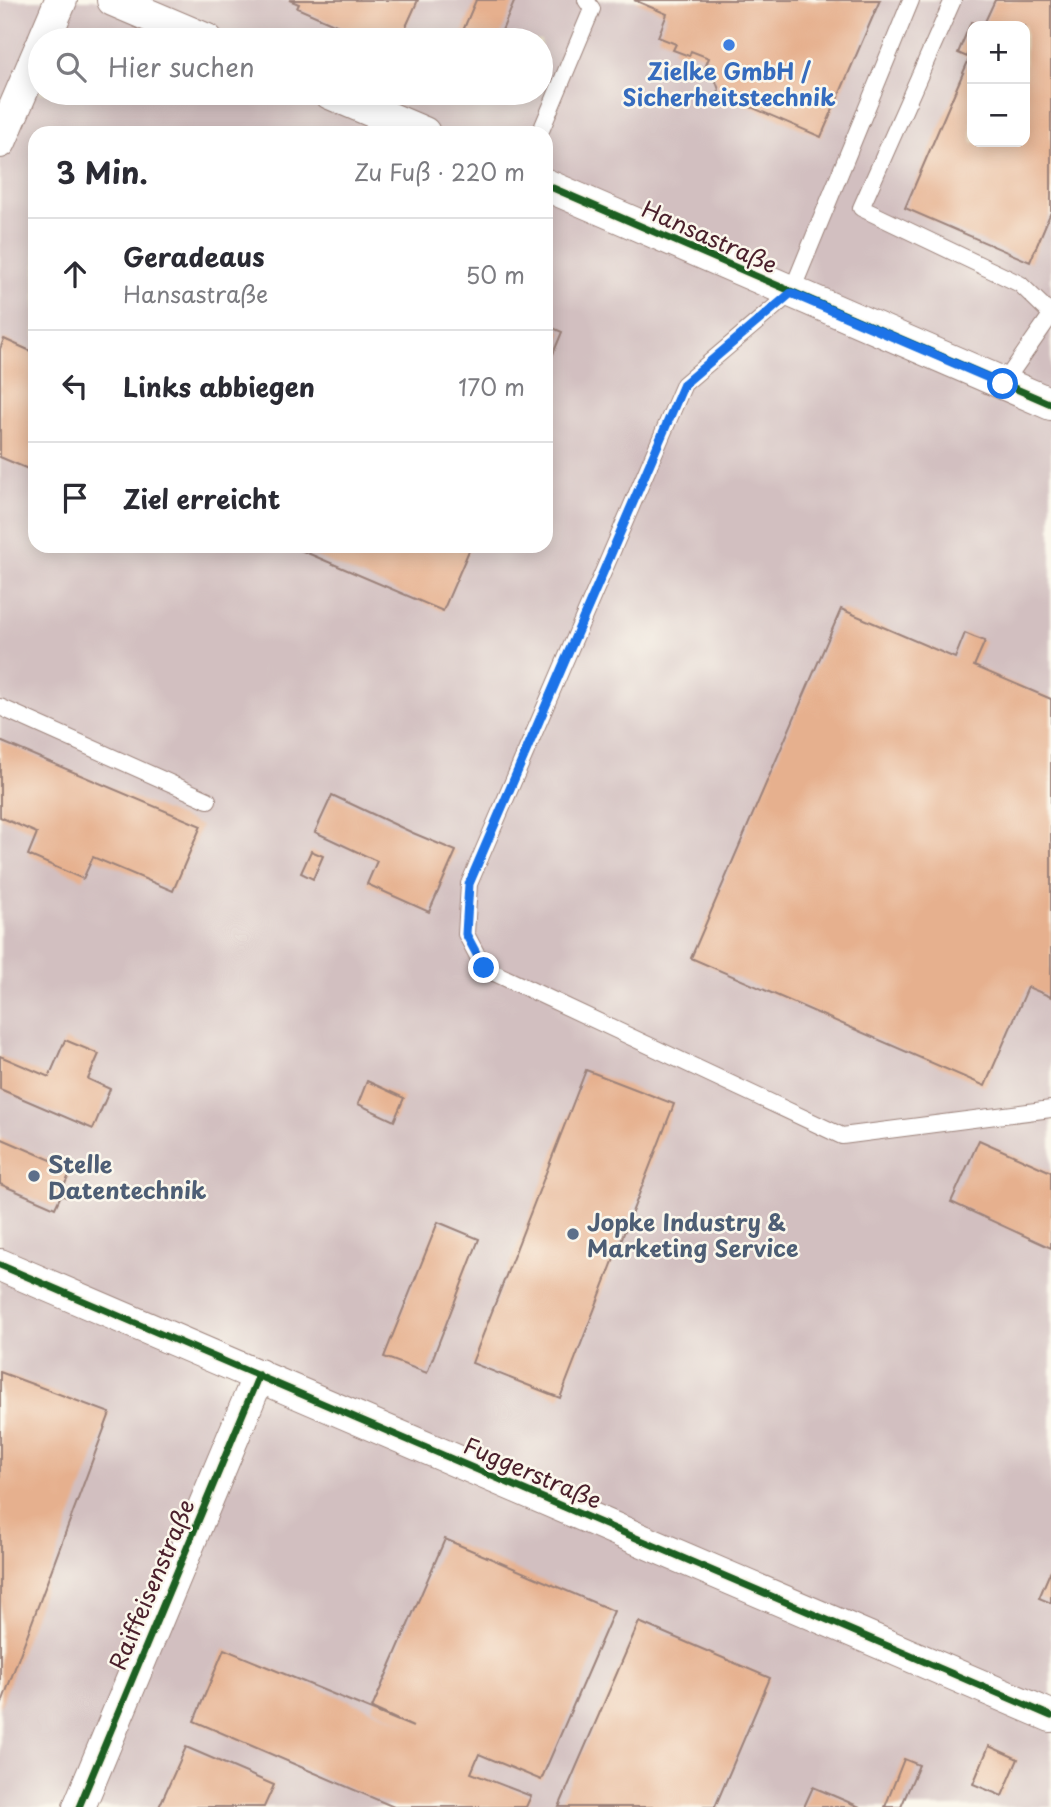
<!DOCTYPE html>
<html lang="de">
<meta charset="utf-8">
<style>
:root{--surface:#fff;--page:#f7f7f7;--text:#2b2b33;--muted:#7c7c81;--line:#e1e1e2}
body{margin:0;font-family:"Playpen Sans",sans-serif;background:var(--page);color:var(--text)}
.controls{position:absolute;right:21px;top:21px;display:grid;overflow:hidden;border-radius:14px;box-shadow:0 4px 18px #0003}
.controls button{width:63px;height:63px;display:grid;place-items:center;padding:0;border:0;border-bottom:2px solid var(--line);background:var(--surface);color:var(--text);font:35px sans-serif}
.stop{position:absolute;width:21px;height:21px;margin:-16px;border:5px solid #1a73e8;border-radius:50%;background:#fff}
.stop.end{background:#1a73e8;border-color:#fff;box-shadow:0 2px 7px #0008}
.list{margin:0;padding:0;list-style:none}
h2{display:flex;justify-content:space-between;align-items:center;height:91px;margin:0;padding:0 28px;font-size:30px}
h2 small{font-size:23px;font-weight:400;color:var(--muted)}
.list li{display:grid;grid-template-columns:46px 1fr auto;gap:21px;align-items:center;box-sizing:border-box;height:112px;padding:0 28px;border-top:2px solid var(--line)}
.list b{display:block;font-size:26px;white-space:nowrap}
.list p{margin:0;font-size:23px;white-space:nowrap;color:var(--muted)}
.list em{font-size:23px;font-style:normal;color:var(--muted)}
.icon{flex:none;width:38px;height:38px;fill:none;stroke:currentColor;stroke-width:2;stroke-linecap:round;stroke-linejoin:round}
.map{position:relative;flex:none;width:1051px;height:1807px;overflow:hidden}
.search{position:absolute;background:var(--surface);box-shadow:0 4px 18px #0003;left:28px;top:28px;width:525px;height:77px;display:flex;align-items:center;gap:18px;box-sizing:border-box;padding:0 24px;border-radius:38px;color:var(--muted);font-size:26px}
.panel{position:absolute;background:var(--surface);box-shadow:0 4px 18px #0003;left:28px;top:126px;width:525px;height:427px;border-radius:21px}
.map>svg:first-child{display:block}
.industrial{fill:#d2bfc0;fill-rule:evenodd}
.building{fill:#e6b08e}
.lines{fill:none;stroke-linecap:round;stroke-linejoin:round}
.service-casing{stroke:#9c827a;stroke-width:18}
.minor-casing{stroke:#9c827a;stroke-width:34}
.service{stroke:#fff;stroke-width:16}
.minor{stroke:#fff;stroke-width:32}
.cycleway-casing{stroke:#fbf7ec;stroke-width:11}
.cycleway{stroke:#1b5e20;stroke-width:7}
.route{stroke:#1a73e8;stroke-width:9}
.shop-dot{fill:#3f7fe0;stroke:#fbf7ec;stroke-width:2.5}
.service-dot{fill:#5c6f8a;stroke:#fbf7ec;stroke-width:2.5}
.labels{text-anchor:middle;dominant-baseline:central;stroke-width:5;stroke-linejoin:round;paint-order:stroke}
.shop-label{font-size:23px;font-weight:bold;fill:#366cbe;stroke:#fbf7ec}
.street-label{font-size:23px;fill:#4a1f2b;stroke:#fbf7ec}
.service-label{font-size:23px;font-weight:bold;fill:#4e5e75;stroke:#fbf7ec;text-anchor:start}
</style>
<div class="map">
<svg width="1051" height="1807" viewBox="0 0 1051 1807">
<rect width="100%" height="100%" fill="#fbf7ec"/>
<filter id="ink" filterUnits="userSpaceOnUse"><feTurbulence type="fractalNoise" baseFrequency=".0143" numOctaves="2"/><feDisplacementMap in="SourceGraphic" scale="14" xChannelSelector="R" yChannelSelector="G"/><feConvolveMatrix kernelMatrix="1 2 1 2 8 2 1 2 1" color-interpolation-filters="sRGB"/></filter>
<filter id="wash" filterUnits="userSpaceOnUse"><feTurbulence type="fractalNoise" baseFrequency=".00686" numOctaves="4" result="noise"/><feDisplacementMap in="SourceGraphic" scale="28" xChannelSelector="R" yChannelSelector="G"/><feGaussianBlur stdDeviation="1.57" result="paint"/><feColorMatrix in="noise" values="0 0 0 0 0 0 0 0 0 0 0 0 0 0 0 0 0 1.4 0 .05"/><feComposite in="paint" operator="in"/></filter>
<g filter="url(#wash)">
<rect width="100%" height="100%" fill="#eee6c8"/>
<path class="industrial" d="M0,0H1051V1807H0ZM972,26H1025V142H972ZM40,40H541V93H40ZM35,133H546V546H35Z"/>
<g id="blocks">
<g class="building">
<polygon points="289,0 418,0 400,40 371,40 297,8 299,4"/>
<polygon points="476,0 515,0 498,40 459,40"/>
<polygon points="634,0 880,0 821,137 730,98 728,104 716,98 719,90 713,73 704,70 709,58 691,51 689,56 673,50 676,44 658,37 667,14"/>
<polygon points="995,0 1051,0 1051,212 1030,262 905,208 972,52 972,142 1025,142 1025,26 983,26"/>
<polygon points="971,22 981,26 972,26 972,45 967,57 958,53"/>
<polygon points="546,325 562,332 546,371"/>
<polygon points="4,339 35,353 35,472 0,457 0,349"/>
<polygon points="291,546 471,546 443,611"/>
<polygon points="841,609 955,658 965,633 974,637 985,641 974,666 1051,699 1051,997 1028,987 985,1086 691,958"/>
<polygon points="0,741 201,826 173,891 93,857 83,879 28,855 37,833 0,817"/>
<polygon points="332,795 413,833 456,851 429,912 367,884 377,861 315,832"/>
<polygon points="311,851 323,856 313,879 301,873"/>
<polygon points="65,1040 99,1054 88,1079 110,1089 93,1129 0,1089 0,1056 49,1077"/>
<polygon points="586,1070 674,1104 560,1398 472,1363"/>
<polygon points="367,1081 404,1098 394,1121 358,1104"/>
<polygon points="0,1138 72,1169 63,1188 69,1190 66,1197 61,1195 55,1208 0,1184"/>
<polygon points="979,1140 1051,1172 1051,1248 951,1202"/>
<polygon points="438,1222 479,1239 427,1373 384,1357"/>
<polygon points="0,1372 110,1413 0,1708"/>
<polygon points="445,1539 614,1611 541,1780 479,1754 471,1773 531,1796 526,1807 394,1807 194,1721 224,1649 413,1727 372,1708"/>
<polygon points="1051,1570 1051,1603 1039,1598"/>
<polygon points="639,1622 770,1678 715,1807 559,1807"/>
<polygon points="989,1746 1018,1759 1002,1796 973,1784"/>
<polygon points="186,1747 274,1785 264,1807 159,1807"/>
<polygon points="904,1759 919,1765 901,1807 885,1807"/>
<polygon points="813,1787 860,1807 804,1807"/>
</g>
</g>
</g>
<g filter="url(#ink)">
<use href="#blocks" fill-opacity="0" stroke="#9c827a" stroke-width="2"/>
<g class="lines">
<g class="service-casing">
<g id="service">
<polyline points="911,0 791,293 684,384 469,884 466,934 484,968 842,1136 1051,1109"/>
<polyline points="953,0 861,208 1020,284 1051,314"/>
<polyline points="540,133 592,9 586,0"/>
<polyline points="1003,384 1051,315"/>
<polyline points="0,707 208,800"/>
</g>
</g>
<g class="minor-casing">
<g id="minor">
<polyline points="113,0 207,40"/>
<polyline points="44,40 61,0"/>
<polyline points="330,93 424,133"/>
<polyline points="0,142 40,49"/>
<polyline points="546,185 1051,404"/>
<polyline points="0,1265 1051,1716"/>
<polyline points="79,1807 259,1375"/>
</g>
</g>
<use href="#service" class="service"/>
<use href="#minor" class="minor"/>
<g class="cycleway-casing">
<g id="cycleway">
<polyline points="546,185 1051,404"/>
<polyline points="0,1265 1051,1716"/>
<polyline points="79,1807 259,1375"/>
</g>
</g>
<use href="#cycleway" class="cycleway"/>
</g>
</g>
<g class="lines" filter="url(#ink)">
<polyline class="route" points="484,968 466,934 469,884 684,384 791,293 1003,384"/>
</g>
<circle class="shop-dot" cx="729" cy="45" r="7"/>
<g class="service-dot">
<circle cx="34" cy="1176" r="7"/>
<circle cx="573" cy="1234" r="7"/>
</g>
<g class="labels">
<g class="shop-label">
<text x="729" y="70">Zielke GmbH /<tspan x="729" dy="26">Sicherheitstechnik</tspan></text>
</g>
<g class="street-label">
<text transform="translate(710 236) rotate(24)">Hansastraße</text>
<text transform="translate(533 1472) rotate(23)">Fuggerstraße</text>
<text transform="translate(151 1584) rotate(-67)">Raiffeisenstraße</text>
</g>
<g class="service-label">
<text x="48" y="1163">Stelle<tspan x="48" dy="26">Datentechnik</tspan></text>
<text x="587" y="1221">Jopke Industry &amp;<tspan x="587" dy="26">Marketing Service</tspan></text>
</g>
</g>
</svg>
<div class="controls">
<button>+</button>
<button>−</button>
</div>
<div class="stop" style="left:1003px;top:384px"></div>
<div class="stop end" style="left:484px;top:968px"></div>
<div class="search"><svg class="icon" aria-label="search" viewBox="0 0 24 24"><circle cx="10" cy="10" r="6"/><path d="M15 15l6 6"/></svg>Hier suchen</div>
<section class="panel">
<h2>3 Min.<small>Zu Fuß · 220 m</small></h2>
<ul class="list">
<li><svg class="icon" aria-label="ahead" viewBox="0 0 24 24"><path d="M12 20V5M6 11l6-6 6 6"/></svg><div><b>Geradeaus</b><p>Hansastraße</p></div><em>50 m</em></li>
<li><svg class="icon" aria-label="left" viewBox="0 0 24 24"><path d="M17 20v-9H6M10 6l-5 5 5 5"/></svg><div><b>Links abbiegen</b></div><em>170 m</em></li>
<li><svg class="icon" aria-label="arrive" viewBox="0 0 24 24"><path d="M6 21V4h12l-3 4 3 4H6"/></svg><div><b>Ziel erreicht</b></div></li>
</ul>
</section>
</div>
